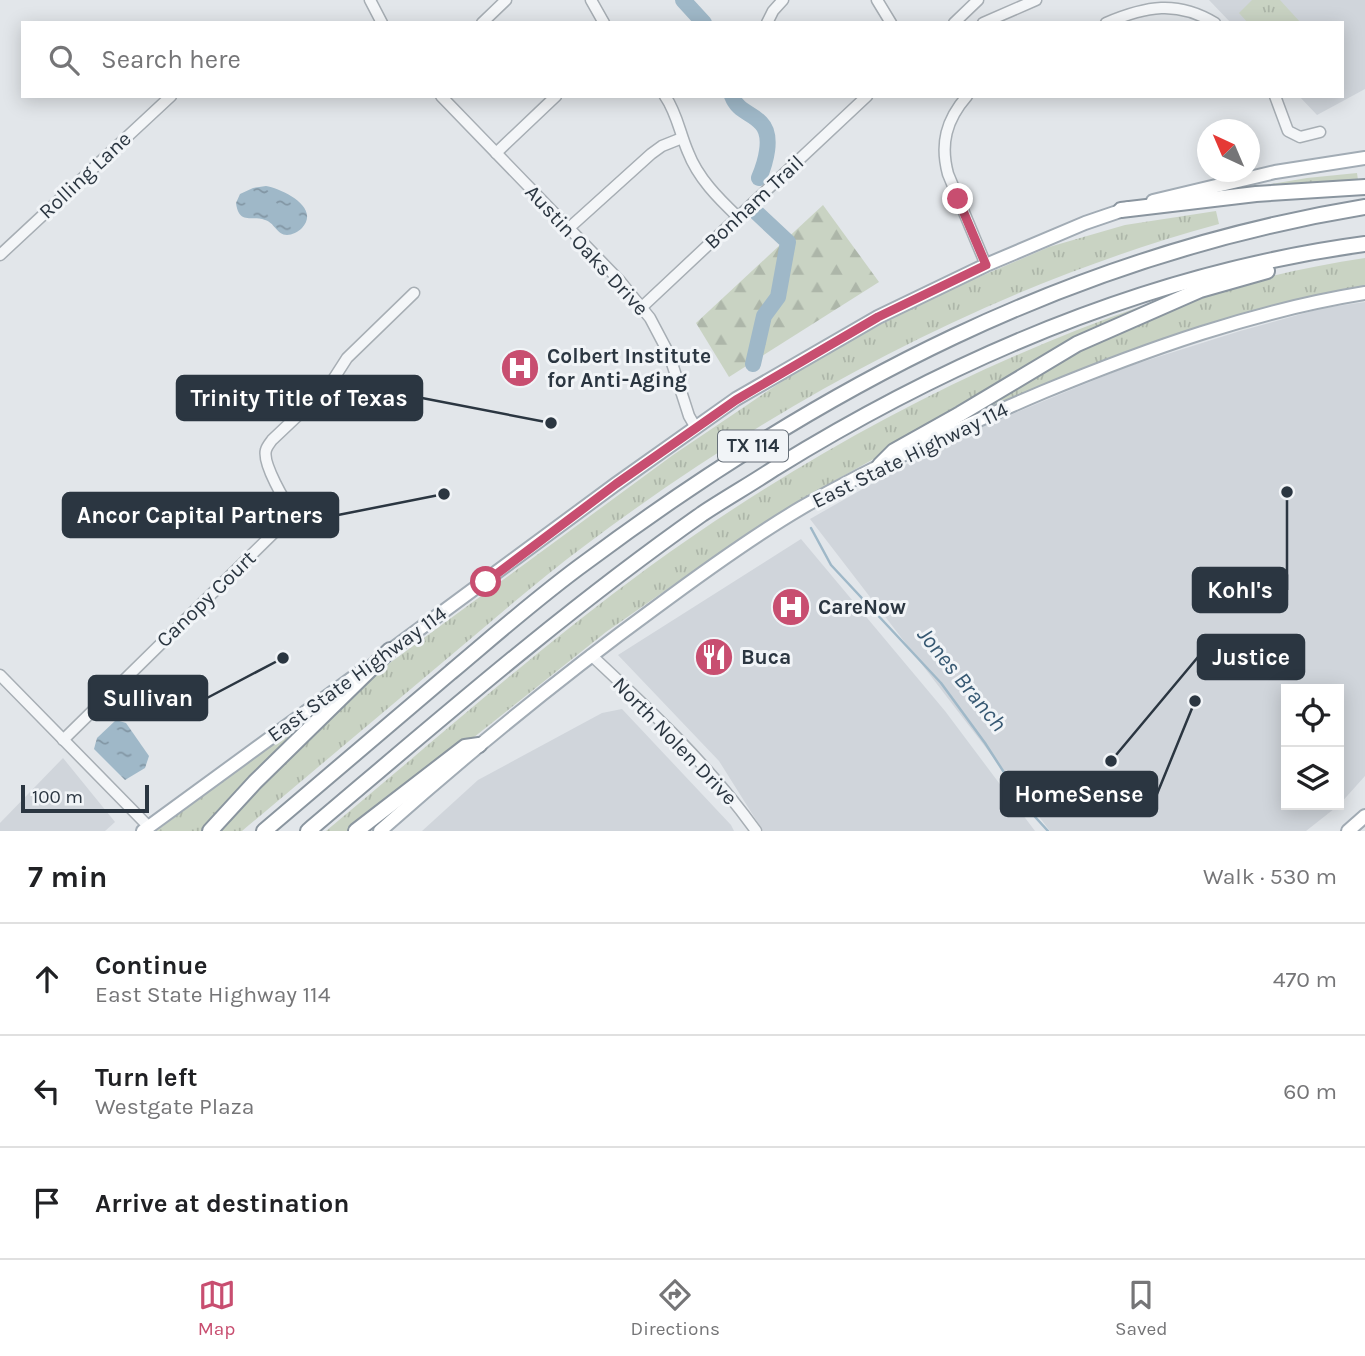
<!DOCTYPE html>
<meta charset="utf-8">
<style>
:root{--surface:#fff;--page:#f6f6f6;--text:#202124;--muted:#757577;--line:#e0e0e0;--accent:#c84e70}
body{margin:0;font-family:Karla,sans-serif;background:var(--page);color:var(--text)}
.controls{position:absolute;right:21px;bottom:21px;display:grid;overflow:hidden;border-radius:0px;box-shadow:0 4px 18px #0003}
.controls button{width:63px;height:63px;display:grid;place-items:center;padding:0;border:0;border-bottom:2px solid var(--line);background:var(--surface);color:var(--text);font:35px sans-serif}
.compass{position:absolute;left:1197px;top:119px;width:63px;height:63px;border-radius:50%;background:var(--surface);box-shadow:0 4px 18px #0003;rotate:316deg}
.scale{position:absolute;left:21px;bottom:18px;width:128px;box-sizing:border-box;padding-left:7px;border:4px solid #2b3641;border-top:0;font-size:19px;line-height:24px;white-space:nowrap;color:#2b3641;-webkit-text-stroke:5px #f1f4f7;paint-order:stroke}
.stop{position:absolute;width:21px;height:21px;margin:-16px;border:5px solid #c84e70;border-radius:50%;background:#fff}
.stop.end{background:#c84e70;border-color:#fff;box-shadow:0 2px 7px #0008}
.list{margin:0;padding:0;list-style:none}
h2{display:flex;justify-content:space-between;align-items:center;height:91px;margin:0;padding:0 28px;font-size:30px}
h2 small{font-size:23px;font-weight:400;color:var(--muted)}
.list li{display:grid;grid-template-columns:46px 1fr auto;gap:21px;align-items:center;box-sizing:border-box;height:112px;padding:0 28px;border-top:2px solid var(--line)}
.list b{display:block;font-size:26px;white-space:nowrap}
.list p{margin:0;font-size:23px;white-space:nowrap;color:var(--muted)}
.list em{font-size:23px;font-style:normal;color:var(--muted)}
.icon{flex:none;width:38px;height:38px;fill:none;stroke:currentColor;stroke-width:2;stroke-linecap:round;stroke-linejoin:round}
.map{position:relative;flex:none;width:1365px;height:831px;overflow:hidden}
.search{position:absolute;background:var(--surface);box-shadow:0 4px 18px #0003;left:21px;right:21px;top:21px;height:77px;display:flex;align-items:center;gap:18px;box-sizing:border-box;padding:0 24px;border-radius:0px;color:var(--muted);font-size:26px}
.sheet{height:427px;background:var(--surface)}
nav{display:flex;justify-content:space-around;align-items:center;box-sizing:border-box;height:98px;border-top:2px solid var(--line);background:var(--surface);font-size:19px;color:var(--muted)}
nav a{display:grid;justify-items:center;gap:4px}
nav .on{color:var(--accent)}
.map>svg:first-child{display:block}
.built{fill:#d0d5db}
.grass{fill:url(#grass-tufts)}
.forest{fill:url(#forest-firs)}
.water{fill:url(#water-ripples)}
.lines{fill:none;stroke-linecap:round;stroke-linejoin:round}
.stream{stroke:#9fb8c8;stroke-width:2.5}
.river{stroke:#9fb8c8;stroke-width:16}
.minor-casing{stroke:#a7aeb4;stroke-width:13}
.major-casing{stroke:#a2acb5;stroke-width:16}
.highway-casing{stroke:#8a959f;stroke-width:18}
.minor{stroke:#f4f6f8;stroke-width:10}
.major{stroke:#fff;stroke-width:12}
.highway{stroke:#fff;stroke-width:14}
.route{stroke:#c84e70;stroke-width:9}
.labels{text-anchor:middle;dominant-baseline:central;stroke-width:6;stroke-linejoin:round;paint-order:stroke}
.shield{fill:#f1f4f7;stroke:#666f78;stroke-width:2}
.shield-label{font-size:19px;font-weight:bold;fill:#2b3641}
.street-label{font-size:21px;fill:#2b3641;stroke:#f1f4f7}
.poi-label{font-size:21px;font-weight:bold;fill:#2b3641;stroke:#f1f4f7;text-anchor:start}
.water-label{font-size:23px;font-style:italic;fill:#375973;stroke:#f1f4f7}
.leader{fill:none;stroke:#2b3641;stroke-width:2.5}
.callout-dot{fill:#2b3641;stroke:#f1f4f7;stroke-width:2.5}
.callout{fill:#2b3641;stroke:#2b3641;stroke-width:2.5}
.callout-label{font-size:23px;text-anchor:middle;font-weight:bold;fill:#fff}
</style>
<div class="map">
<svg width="1365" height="831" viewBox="0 0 1365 831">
<defs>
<pattern id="grass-tufts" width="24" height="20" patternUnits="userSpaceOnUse" patternTransform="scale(1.75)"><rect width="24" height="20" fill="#c9d3c3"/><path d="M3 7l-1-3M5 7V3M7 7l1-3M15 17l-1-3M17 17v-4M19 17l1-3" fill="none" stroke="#adb6a9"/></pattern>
<pattern id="forest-firs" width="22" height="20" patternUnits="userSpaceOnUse" patternTransform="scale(1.75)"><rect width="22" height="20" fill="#c9d3c3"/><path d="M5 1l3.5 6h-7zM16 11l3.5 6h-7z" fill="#adb6a9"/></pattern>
<pattern id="water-ripples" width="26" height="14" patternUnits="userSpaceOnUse" patternTransform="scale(1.75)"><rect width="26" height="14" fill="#9fb8c8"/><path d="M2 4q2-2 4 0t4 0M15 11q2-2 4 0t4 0" fill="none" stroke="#8296a4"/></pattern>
</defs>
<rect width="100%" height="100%" fill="#e2e6ea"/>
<g class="built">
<polygon points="1209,0 1365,0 1365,89 1317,115 1299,96 1342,96 1342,23 1231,23"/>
<polygon points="1365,302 1365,776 1339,805 1339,689 1286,689 1286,805 1339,805 1306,831 1050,831 810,519 903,466 986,425 1126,367 1240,331 1323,308"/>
<polygon points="801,539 945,711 1035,831 763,831 719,761 618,655"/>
<polygon points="622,709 731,825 734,831 422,831 478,780 602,713"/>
<polygon points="63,758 115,822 105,831 0,831 0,823"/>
</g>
<g class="grass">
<polygon points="1252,0 1280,0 1301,23 1248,23 1239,13"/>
<polygon points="1357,173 1358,180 1248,188 1307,178"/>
<path d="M1216,211L1219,224C991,286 776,402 587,544C537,581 491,622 443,662C376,718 309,775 242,831H214L336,706L383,668L673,455L784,380L859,336L933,297L1049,247L1125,225Z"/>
<path d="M1365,258V287L1156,342L1078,370L985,409L983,406C1020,384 1056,361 1094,341C1179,297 1272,272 1365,258Z"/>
<path d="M1142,306L1143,309L827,485L749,532L606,632L449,757L351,831H326C433,742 537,649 649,567C801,457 964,368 1142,306Z"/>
<polygon points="295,727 298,731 203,831 156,831"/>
</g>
<polygon class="forest" points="823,205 879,282 729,377 696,323"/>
<g class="water">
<path d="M266,186C282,189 321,207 302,228C298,232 292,235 287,235C277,235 274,222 265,220C251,215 239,225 236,203L240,194L253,188Z"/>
<polygon points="116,720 126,723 149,756 145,768 125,780 94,749 97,738"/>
</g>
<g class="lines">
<polyline class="stream" points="811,528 831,565 941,683 985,743 1027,808 1048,831"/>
<g class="river">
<polyline points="683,0 704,23"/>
<path d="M732,96C738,112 751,112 761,123C774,136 765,164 759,178"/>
<polyline points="753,364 764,316 778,297 788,242 757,213"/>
</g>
<g class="minor-casing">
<g id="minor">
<polyline points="370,0 382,23"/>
<polyline points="591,0 604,23"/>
<polyline points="877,0 891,23"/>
<polyline points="482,23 506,0"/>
<polyline points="767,23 773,11 783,0"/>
<polyline points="954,23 978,0"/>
<polyline points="983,23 1036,0"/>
<path d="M1106,23C1146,6 1177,0 1215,23"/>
<polyline points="441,96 620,281 650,318 669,354 689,416 696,428"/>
<path d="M665,96C677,113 680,134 688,152C698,178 718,198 738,217"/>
<path d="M967,96C946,120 940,144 948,174L986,265"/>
<polyline points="1275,96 1288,131 1300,137 1320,132"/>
<polyline points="496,153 556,96"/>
<polyline points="569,228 651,154 662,146 682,138"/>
<polyline points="0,255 171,96"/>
<polyline points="642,307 867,96"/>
<path d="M591,655C650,710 709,765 756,831"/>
<polyline points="0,675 148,826"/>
<path d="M63,740L294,513C285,503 262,463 266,450C267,446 270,443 272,440L329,386L347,358L414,293"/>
</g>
</g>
<g class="major-casing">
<g id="major">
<polyline points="1153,201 1275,172 1365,158"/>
<polyline points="383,656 616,484 736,399 878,317 986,265 1085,223 1129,208"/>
<polyline points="143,831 362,671"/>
<path d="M380,831C468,753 559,678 655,608C702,573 750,538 801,508C879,463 961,427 1043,392C1147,349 1254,311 1365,293"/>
<polyline points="1348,831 1365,816"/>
</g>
</g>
<g class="highway-casing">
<g id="highway">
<polyline points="1121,210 1256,194 1365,187"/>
<polyline points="880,465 894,451 960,414 1077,344 1200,290 1267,271"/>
<polyline points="210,831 255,782 390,650"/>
<path d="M264,831C327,778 389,725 451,672C495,635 539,596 586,562C822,386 1072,255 1365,207"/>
<path d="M308,831C437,722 564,611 702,514C726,498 751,484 775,468C955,357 1155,272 1365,244"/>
<polyline points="356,831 465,747 479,745"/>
</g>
</g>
<use href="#minor" class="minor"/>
<use href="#major" class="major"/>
<use href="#highway" class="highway"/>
</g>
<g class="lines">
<polyline class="route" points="486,582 616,484 736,400 878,317 986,265 958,199"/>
</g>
<defs>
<g id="hospital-disc" transform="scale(2.0125)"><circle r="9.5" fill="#c84e70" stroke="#f1f4f7"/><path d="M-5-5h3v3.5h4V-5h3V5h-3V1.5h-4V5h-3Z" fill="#fff"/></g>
<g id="restaurant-disc" transform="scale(2.0125)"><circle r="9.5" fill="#c84e70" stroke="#f1f4f7"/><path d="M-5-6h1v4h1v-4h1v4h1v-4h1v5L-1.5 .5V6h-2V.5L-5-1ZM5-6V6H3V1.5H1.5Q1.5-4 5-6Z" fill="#fff"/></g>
</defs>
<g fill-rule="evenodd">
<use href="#hospital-disc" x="520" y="368"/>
<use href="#hospital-disc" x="791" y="607"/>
<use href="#restaurant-disc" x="714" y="657"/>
</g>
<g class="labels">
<rect class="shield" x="718" y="430.5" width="70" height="31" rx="5"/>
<g class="shield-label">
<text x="753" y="446">TX 114</text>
</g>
<g class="street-label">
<text transform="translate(85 175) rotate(-43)">Rolling Lane</text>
<text transform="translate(754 202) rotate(-43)">Bonham Trail</text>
<text transform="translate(587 250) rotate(47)">Austin Oaks Drive</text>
<text transform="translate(910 455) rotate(-26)">East State Highway 114</text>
<text transform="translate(206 599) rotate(-44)">Canopy Court</text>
<text transform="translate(357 674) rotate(-36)">East State Highway 114</text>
<text transform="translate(675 741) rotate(46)">North Nolen Drive</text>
</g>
<g class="poi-label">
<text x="547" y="356">Colbert Institute<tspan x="547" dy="24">for Anti-Aging</tspan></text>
<text x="818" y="607">CareNow</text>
<text x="741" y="657">Buca</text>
</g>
<g class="water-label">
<text transform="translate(962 679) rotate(51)">Jones Branch</text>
</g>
</g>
<path class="leader" d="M551 423L422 398M444 494L338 515M1287 492L1287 590M1111 761L1198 657M283 658L207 698M1195 701L1157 794"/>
<g class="callout-dot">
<circle cx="551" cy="423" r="7"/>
<circle cx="444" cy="494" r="7"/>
<circle cx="1287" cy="492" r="7"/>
<circle cx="1111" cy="761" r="7"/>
<circle cx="283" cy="658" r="7"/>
<circle cx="1195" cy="701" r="7"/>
</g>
<g class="callout">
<rect x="177" y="376" width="245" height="44" rx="7"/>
<rect x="63" y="493" width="275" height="44" rx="7"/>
<rect x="1193" y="568" width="94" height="44" rx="7"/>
<rect x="1198" y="635" width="106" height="44" rx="7"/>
<rect x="89" y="676" width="118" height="44" rx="7"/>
<rect x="1001" y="772" width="156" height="44" rx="7"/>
</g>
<g class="callout-label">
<text x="299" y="406">Trinity Title of Texas</text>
<text x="200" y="523">Ancor Capital Partners</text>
<text x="1240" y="598">Kohl's</text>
<text x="1251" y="665">Justice</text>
<text x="148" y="706">Sullivan</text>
<text x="1079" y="802">HomeSense</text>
</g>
</svg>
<div class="controls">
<button><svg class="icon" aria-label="locate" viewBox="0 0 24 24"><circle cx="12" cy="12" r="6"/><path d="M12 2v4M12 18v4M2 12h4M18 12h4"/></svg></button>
<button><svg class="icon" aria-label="layers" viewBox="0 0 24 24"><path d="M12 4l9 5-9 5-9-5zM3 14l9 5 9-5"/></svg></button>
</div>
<svg class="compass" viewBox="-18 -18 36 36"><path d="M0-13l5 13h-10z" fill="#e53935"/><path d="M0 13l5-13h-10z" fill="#757577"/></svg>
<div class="scale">100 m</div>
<div class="stop" style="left:486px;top:582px"></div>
<div class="stop end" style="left:958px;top:199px"></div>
<div class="search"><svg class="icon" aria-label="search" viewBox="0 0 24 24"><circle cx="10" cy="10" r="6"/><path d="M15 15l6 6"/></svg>Search here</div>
</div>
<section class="sheet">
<h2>7 min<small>Walk · 530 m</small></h2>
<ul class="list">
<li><svg class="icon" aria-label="ahead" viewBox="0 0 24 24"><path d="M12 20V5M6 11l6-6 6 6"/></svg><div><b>Continue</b><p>East State Highway 114</p></div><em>470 m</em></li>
<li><svg class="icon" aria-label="left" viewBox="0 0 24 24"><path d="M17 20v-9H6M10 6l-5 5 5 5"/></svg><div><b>Turn left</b><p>Westgate Plaza</p></div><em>60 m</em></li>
<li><svg class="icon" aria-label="arrive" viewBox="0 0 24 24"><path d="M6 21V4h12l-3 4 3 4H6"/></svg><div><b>Arrive at destination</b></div></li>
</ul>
</section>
<nav>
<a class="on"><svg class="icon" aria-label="map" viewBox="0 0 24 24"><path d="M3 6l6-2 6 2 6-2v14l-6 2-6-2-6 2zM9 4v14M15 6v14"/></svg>Map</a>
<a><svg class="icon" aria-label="directions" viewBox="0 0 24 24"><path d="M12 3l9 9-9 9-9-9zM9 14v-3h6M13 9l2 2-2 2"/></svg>Directions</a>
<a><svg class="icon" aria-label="saved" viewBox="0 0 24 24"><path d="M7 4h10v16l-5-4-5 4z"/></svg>Saved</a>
</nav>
